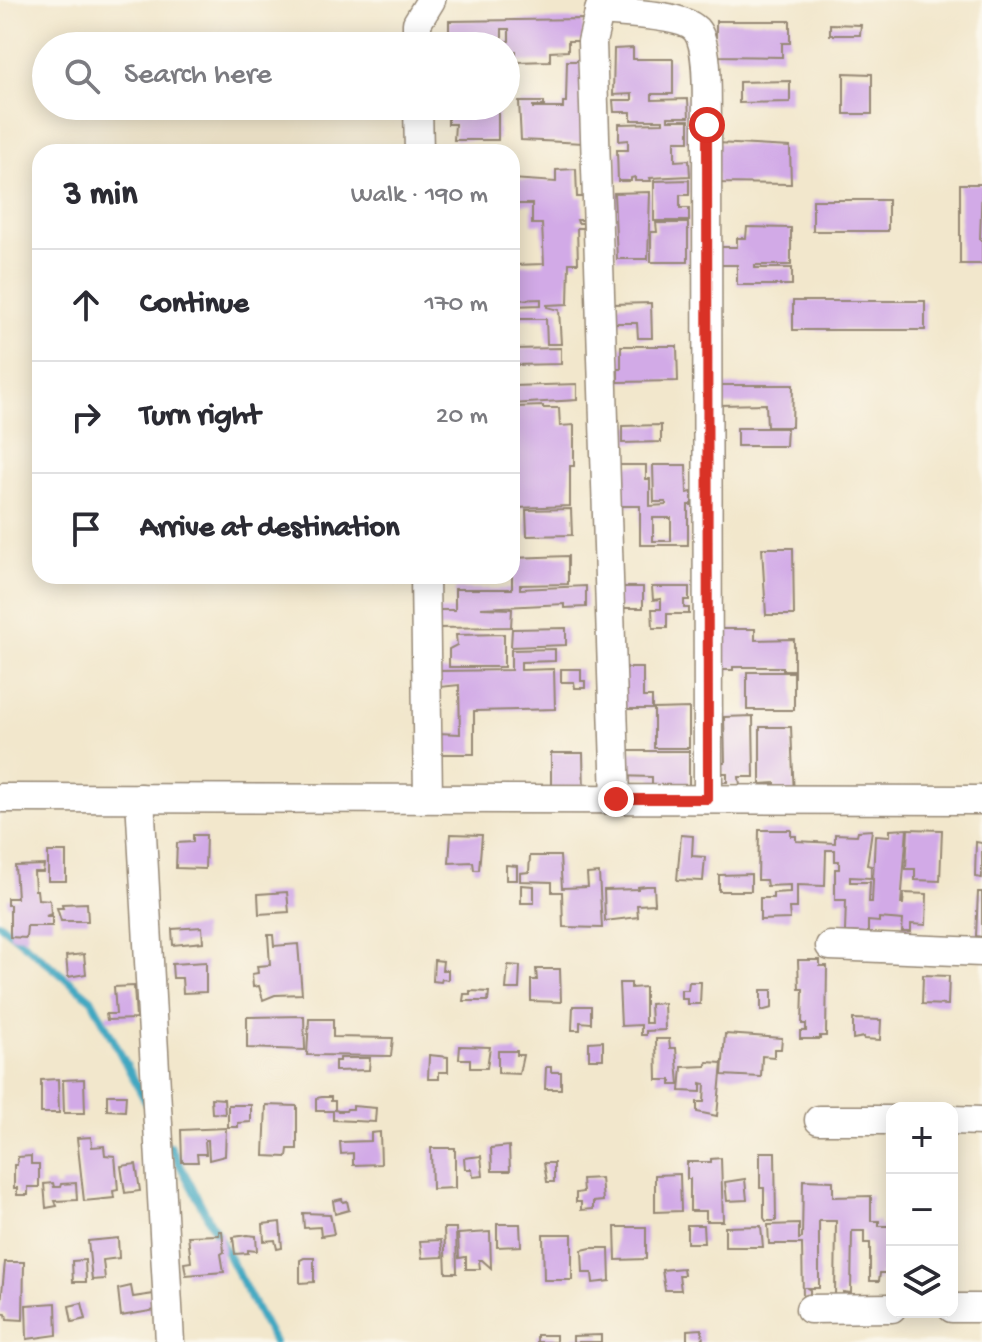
<!DOCTYPE html>
<meta charset="utf-8">
<style>
:root{--surface:#fff;--page:#f2f2f3;--text:#2b2b33;--muted:#7c7c81;--line:#e1e1e2}
body{margin:0;font-family:"Gochi Hand",sans-serif;background:var(--page);color:var(--text)}
.controls{position:absolute;right:24px;bottom:24px;display:grid;overflow:hidden;border-radius:16px;box-shadow:0 4px 20px #0003}
.controls button{width:72px;height:72px;display:grid;place-items:center;padding:0;border:0;border-bottom:2px solid var(--line);background:var(--surface);color:var(--text);font:40px sans-serif}
.stop{position:absolute;width:24px;height:24px;margin:-18px;border:6px solid #d93025;border-radius:50%;background:#fff}
.stop.end{background:#d93025;border-color:#fff;box-shadow:0 2px 8px #0008}
.list{margin:0;padding:0;list-style:none}
h2{display:flex;justify-content:space-between;align-items:center;height:104px;margin:0;padding:0 32px;font-size:34px}
h2 small{font-size:26px;font-weight:400;color:var(--muted)}
.list li{display:grid;grid-template-columns:52px 1fr auto;gap:24px;align-items:center;box-sizing:border-box;height:112px;padding:0 32px;border-top:2px solid var(--line)}
.list b{display:block;font-size:30px;white-space:nowrap}
.list em{font-size:26px;font-style:normal;color:var(--muted)}
.icon{flex:none;width:44px;height:44px;fill:none;stroke:currentColor;stroke-width:2;stroke-linecap:round;stroke-linejoin:round}
.map{position:relative;flex:none;width:982px;height:1342px;overflow:hidden}
.search{position:absolute;background:var(--surface);box-shadow:0 4px 20px #0003;left:32px;top:32px;width:488px;height:88px;display:flex;align-items:center;gap:20px;box-sizing:border-box;padding:0 28px;border-radius:44px;color:var(--muted);font-size:30px}
.panel{position:absolute;background:var(--surface);box-shadow:0 4px 20px #0003;left:32px;top:144px;width:488px;height:440px;border-radius:24px}
.map>svg:first-child{display:block}
.lines{fill:none;stroke-linecap:round;stroke-linejoin:round}
.stream{stroke:#41a7c1;stroke-width:8}
.building{fill:#d2aae7;fill-rule:evenodd}
.minor-casing{stroke:#968875;stroke-width:31}
.minor{stroke:#fff;stroke-width:28}
.route{stroke:#d93025;stroke-width:10}
</style>
<div class="map">
<svg width="982" height="1342" viewBox="0 0 982 1342">
<rect width="100%" height="100%" fill="#fbf7ec"/>
<filter id="ink" filterUnits="userSpaceOnUse"><feTurbulence type="fractalNoise" baseFrequency=".0125" numOctaves="2"/><feDisplacementMap in="SourceGraphic" scale="16" xChannelSelector="R" yChannelSelector="G"/><feConvolveMatrix kernelMatrix="1 2 1 2 8 2 1 2 1" color-interpolation-filters="sRGB"/></filter>
<filter id="wash" filterUnits="userSpaceOnUse"><feTurbulence type="fractalNoise" baseFrequency=".006" numOctaves="4" result="noise"/><feDisplacementMap in="SourceGraphic" scale="32" xChannelSelector="R" yChannelSelector="G"/><feGaussianBlur stdDeviation="1.8" result="paint"/><feColorMatrix in="noise" values="0 0 0 0 0 0 0 0 0 0 0 0 0 0 0 0 0 1.4 0 .05"/><feComposite in="paint" operator="in"/></filter>
<g filter="url(#wash)">
<rect width="100%" height="100%" fill="#f2e7cc"/>
<g class="lines">
<g class="stream">
<polyline points="0,924 92,1000 146,1102"/>
<polyline points="170,1146 274,1342"/>
</g>
</g>
<g id="blocks">
<g class="building">
<polygon points="583,19 583,41 568,41 568,51 550,52 550,61 516,62 516,51 506,51 506,46 443,46 443,42 509,41 509,29 502,29 502,39 449,39 449,21"/>
<polygon points="716,21 790,21 790,43 782,43 782,57 716,56"/>
<polygon points="830,24 861,25 860,35 830,35"/>
<polygon points="633,48 633,59 673,59 673,94 652,94 652,100 688,99 689,117 668,117 668,120 689,120 689,141 675,141 675,161 689,160 690,176 650,178 651,181 635,181 635,177 631,178 631,181 618,181 617,150 628,150 628,140 619,141 619,124 663,123 663,120 631,120 631,112 614,112 613,100 632,100 632,94 613,95 614,49"/>
<polygon points="567,61 583,61 584,143 521,140 519,102 544,102 544,106 533,106 533,108 563,108 563,102 566,102"/>
<polygon points="844,73 872,74 872,114 844,114"/>
<polygon points="790,81 790,102 739,103 739,82"/>
<polygon points="448,106 498,106 498,140 454,140 455,124 448,124"/>
<polygon points="717,143 790,147 791,184 717,183"/>
<polygon points="576,169 577,197 583,197 583,220 577,220 578,223 583,223 583,228 577,228 578,263 569,263 568,304 547,305 547,307 559,310 561,344 547,344 546,319 512,319 512,306 541,305 541,299 514,300 514,265 544,264 542,224 532,224 532,204 512,204 512,179 556,182 556,170"/>
<polygon points="689,180 689,195 680,195 680,208 689,208 689,221 654,221 654,181"/>
<polygon points="960,184 982,184 980,240 982,240 982,264 960,264"/>
<polygon points="650,192 648,259 617,259 614,193"/>
<rect x="813" y="200" width="75" height="31"/>
<polygon points="656,223 688,223 688,262 651,262 651,232 657,232"/>
<polygon points="747,227 791,228 791,265 755,265 755,268 792,268 792,285 737,285 737,265 717,265 717,247 737,247 737,238 746,238"/>
<rect x="793" y="301" width="132" height="29"/>
<polygon points="651,303 652,338 638,338 637,323 613,323 613,304"/>
<polygon points="621,346 677,346 678,381 618,382 618,369 621,369"/>
<polygon points="561,348 561,364 512,365 512,349"/>
<polygon points="577,384 577,400 512,404 512,386"/>
<polygon points="718,385 793,385 792,427 767,427 766,404 719,405"/>
<polygon points="543,406 543,408 559,408 560,426 574,425 574,466 570,466 570,506 516,508 515,467 518,467 518,457 512,457 512,412 517,412 516,407"/>
<polygon points="661,425 661,442 622,443 622,426"/>
<polygon points="737,428 787,428 786,446 737,446"/>
<path d="M614,465H646V479H650V506L666,505V502H654L653,465H686L687,493L692,492V505H688V545H640V506H614ZM653,518H671V541H653Z"/>
<polygon points="571,509 572,535 527,536 526,510"/>
<polygon points="762,548 793,548 794,615 766,615"/>
<polygon points="568,556 568,584 520,585 520,589 586,586 586,607 564,608 564,604 481,608 512,609 511,627 437,628 437,610 455,610 455,589 512,589 512,558"/>
<rect x="616" y="587" width="27" height="21"/>
<polygon points="652,587 689,587 689,600 684,600 684,608 689,608 689,614 667,614 667,628 653,628 652,609 661,609 661,599 653,600"/>
<polygon points="566,628 566,645 511,647 512,629"/>
<polygon points="720,629 755,629 755,640 794,639 794,670 783,670 783,667 733,667 733,670 720,670"/>
<polygon points="504,634 504,667 449,667 449,649 457,645 456,635"/>
<polygon points="555,649 555,661 521,662 521,670 554,669 555,709 474,711 474,754 438,754 437,733 460,734 459,685 440,687 437,671 511,670 511,650"/>
<polygon points="616,668 643,668 643,697 652,697 652,709 616,709"/>
<polygon points="561,669 581,669 581,681 585,681 585,688 575,688 574,682 561,682"/>
<rect x="747" y="672" width="47" height="38"/>
<polygon points="689,708 689,748 654,748 654,709"/>
<polygon points="753,716 754,777 739,777 740,785 722,785 722,782 727,782 727,773 722,773 721,763 725,763 724,717"/>
<polygon points="760,727 791,727 794,797 775,797 775,783 760,784"/>
<polygon points="618,751 689,751 689,797 652,797 652,777 618,776"/>
<polygon points="551,753 583,753 584,794 551,795"/>
<polygon points="907,829 901,904 903,904 904,893 927,894 926,925 911,924 911,932 902,932 903,920 879,918 879,922 868,921 868,933 845,932 846,900 835,900 835,869 839,869 839,861 835,861 835,850 826,850 825,886 797,885 797,908 789,908 790,919 760,920 760,898 773,898 773,893 790,892 790,885 767,886 766,880 758,880 759,830 791,830 791,836 796,836 796,841 835,843 835,834 857,835 858,831 872,830 867,865 871,866 871,878 850,877 850,882 870,882 869,902 872,902 875,835 890,836 890,830"/>
<polygon points="908,829 942,830 940,881 915,880 915,869 906,869"/>
<polygon points="451,834 482,835 479,870 474,870 473,862 449,863"/>
<polygon points="193,835 206,835 205,869 176,868 177,843 193,842"/>
<polygon points="681,835 693,836 692,856 705,857 703,881 677,880"/>
<polygon points="976,842 982,843 982,878 975,877"/>
<rect x="48" y="852" width="18" height="29"/>
<polygon points="530,856 560,856 562,888 588,887 587,874 599,873 602,928 563,927 562,892 552,892 552,882 520,881 520,873 529,872"/>
<polygon points="44,865 43,872 34,872 35,890 37,890 38,899 50,900 51,914 46,916 52,916 52,926 27,926 26,938 10,937 10,905 7,905 7,898 17,898 15,866"/>
<polygon points="506,865 517,866 517,880 506,880"/>
<polygon points="751,874 751,891 719,891 719,875"/>
<polygon points="521,885 534,886 534,903 521,903"/>
<polygon points="646,886 654,886 655,904 637,905 638,917 605,921 604,890 638,889 638,887"/>
<polygon points="287,892 289,912 259,914 258,894"/>
<polygon points="978,892 982,892 982,937 976,936"/>
<polygon points="87,903 88,921 61,921 57,908 63,908 62,904"/>
<polygon points="202,927 203,942 173,945 172,929"/>
<polygon points="268,935 273,935 274,946 298,944 302,994 275,995 263,1000 259,986 253,987 252,974 258,973 257,966 270,965"/>
<polygon points="84,954 86,974 68,977 66,956"/>
<polygon points="434,960 443,961 442,970 448,970 448,980 442,979 441,982 433,981"/>
<polygon points="798,960 820,960 820,966 827,966 826,1036 820,1036 820,1039 800,1039 800,1031 806,1031 806,1024 802,1024 803,989 799,989"/>
<polygon points="206,962 206,992 183,993 182,978 173,978 172,964"/>
<polygon points="508,965 520,966 519,989 506,989"/>
<polygon points="536,969 560,969 561,1002 531,1001 531,980 537,980"/>
<polygon points="923,975 949,976 948,1005 922,1004"/>
<polygon points="689,982 701,982 700,1004 687,1004 687,999 681,999 681,990 688,990"/>
<polygon points="619,983 631,983 631,988 645,987 645,1023 651,1023 650,1004 664,1003 665,1030 646,1031 646,1035 641,1035 641,1025 621,1026"/>
<polygon points="134,986 136,1019 107,1020 106,1014 116,1014 114,987"/>
<polygon points="761,990 772,990 772,1008 761,1011"/>
<polygon points="470,991 489,992 488,1001 463,1001 464,994 470,994"/>
<polygon points="573,1006 591,1006 591,1023 580,1022 580,1030 572,1030"/>
<polygon points="304,1016 305,1050 247,1048 247,1017"/>
<polygon points="309,1019 333,1019 333,1037 393,1038 391,1056 307,1055"/>
<polygon points="853,1019 881,1020 880,1040 864,1039 864,1037 853,1039"/>
<polygon points="725,1034 782,1038 781,1049 774,1049 774,1057 762,1056 761,1077 722,1075"/>
<polygon points="656,1039 669,1039 670,1048 676,1048 679,1085 671,1085 671,1080 657,1080"/>
<polygon points="603,1041 603,1059 589,1059 589,1042"/>
<polygon points="460,1046 490,1047 487,1068 470,1068 470,1059 459,1059"/>
<polygon points="498,1051 517,1051 517,1055 523,1055 519,1074 498,1073"/>
<polygon points="429,1055 448,1057 448,1072 439,1072 439,1079 428,1079"/>
<polygon points="340,1058 370,1058 369,1070 335,1071 335,1061 340,1061"/>
<polygon points="707,1062 722,1063 717,1116 697,1112 697,1102 704,1102 705,1084 701,1083 701,1092 680,1091 682,1067 706,1066"/>
<polygon points="546,1067 551,1067 551,1072 561,1072 561,1089 545,1089"/>
<polygon points="58,1079 59,1113 41,1113 41,1080"/>
<polygon points="84,1079 85,1113 64,1113 63,1080"/>
<polygon points="107,1095 126,1095 125,1111 107,1110"/>
<polygon points="322,1097 331,1097 331,1101 335,1101 335,1110 338,1111 346,1111 347,1109 353,1109 353,1106 376,1108 375,1122 333,1120 333,1111 316,1111 316,1098"/>
<polygon points="211,1098 224,1099 225,1114 212,1113"/>
<polygon points="228,1105 251,1105 251,1122 238,1123 238,1127 228,1127"/>
<polygon points="266,1105 297,1106 297,1149 288,1149 287,1157 264,1156"/>
<polygon points="226,1128 225,1156 209,1160 208,1140 205,1140 206,1154 197,1154 198,1162 182,1162 181,1130"/>
<polygon points="380,1132 381,1164 353,1165 353,1153 341,1154 340,1142 371,1141 371,1133"/>
<polygon points="91,1137 92,1147 104,1146 105,1155 115,1156 118,1190 113,1191 114,1198 84,1201 77,1138"/>
<polygon points="509,1146 510,1171 492,1171 491,1148"/>
<polygon points="431,1148 455,1148 455,1188 432,1189"/>
<polygon points="760,1152 775,1152 776,1221 766,1221 764,1218 764,1188 760,1188"/>
<polygon points="31,1156 31,1164 39,1164 39,1187 28,1187 28,1195 17,1195 17,1188 14,1188 14,1165 17,1165 18,1157"/>
<polygon points="481,1156 483,1176 473,1177 472,1169 465,1169 464,1158"/>
<polygon points="721,1158 723,1221 706,1221 706,1211 690,1211 690,1179 687,1179 687,1162 711,1162 711,1159"/>
<polygon points="544,1163 554,1163 554,1182 547,1182"/>
<polygon points="136,1164 140,1191 125,1193 121,1166"/>
<polygon points="680,1174 681,1211 655,1212 655,1175"/>
<polygon points="601,1178 603,1201 593,1202 593,1209 581,1210 581,1202 576,1202 576,1193 583,1192 582,1179"/>
<polygon points="745,1179 747,1200 727,1201 725,1182"/>
<polygon points="803,1180 833,1181 833,1197 871,1196 871,1221 879,1221 879,1226 891,1226 892,1229 890,1273 880,1273 879,1281 870,1281 870,1243 864,1243 864,1231 852,1231 851,1293 843,1292 843,1297 835,1297 836,1221 819,1221 819,1288 807,1288 810,1290 810,1299 803,1298 802,1244 769,1244 768,1225 799,1224 799,1239 802,1238"/>
<polygon points="53,1183 54,1187 60,1187 61,1184 76,1183 77,1200 55,1201 57,1206 46,1208 44,1184"/>
<polygon points="342,1199 343,1202 347,1201 349,1210 335,1214 333,1201"/>
<polygon points="303,1213 330,1214 334,1234 321,1236 320,1227 304,1228"/>
<polygon points="280,1222 282,1248 277,1249 275,1240 264,1241 263,1224"/>
<polygon points="497,1224 520,1224 521,1246 497,1247"/>
<polygon points="687,1225 703,1225 704,1243 687,1243"/>
<polygon points="761,1226 763,1247 725,1247 725,1227"/>
<polygon points="615,1227 646,1227 646,1259 616,1260"/>
<polygon points="444,1228 456,1228 457,1273 446,1273"/>
<polygon points="219,1231 222,1231 224,1252 221,1254 224,1272 186,1275 184,1263 191,1262 188,1236 219,1235"/>
<polygon points="490,1232 491,1268 482,1260 479,1260 480,1269 466,1269 466,1257 459,1258 458,1234"/>
<polygon points="543,1234 572,1234 572,1280 544,1280"/>
<polygon points="247,1235 256,1236 257,1251 248,1250 248,1253 235,1254 233,1237"/>
<polygon points="118,1238 119,1258 103,1260 105,1279 92,1280 88,1241"/>
<polygon points="441,1240 443,1257 422,1258 420,1241"/>
<polygon points="591,1248 609,1248 610,1281 593,1283 592,1273 583,1273 582,1250"/>
<polygon points="304,1258 314,1258 314,1282 300,1283 300,1260"/>
<polygon points="85,1260 86,1282 73,1282 72,1261"/>
<polygon points="5,1262 24,1262 23,1320 7,1319 6,1314 0,1313"/>
<polygon points="683,1268 684,1275 679,1275 681,1290 665,1290 662,1270"/>
<polygon points="131,1286 133,1297 154,1294 156,1310 121,1316 118,1289"/>
<polygon points="56,1303 57,1335 27,1339 26,1305"/>
<polygon points="82,1303 86,1319 72,1322 69,1306"/>
<polygon points="702,1329 703,1342 687,1342 687,1330"/>
<rect x="537" y="1335" width="19" height="7"/>
<polygon points="601,1335 601,1342 573,1342 573,1336"/>
</g>
</g>
</g>
<g filter="url(#ink)">
<use href="#blocks" fill-opacity="0" stroke="#968875" stroke-width="2"/>
<g class="lines">
<g class="minor-casing">
<g id="minor">
<polyline points="602,0 592,42 616,799"/>
<path d="M599,11C620,13 685,14 697,31C710,49 706,102 707,125L708,799"/>
<polyline points="417,46 417,23 431,0"/>
<polyline points="418,106 419,152"/>
<polyline points="425,576 428,798"/>
<polyline points="0,798 982,800"/>
<polyline points="140,798 170,1342"/>
<polyline points="830,946 982,952"/>
<polyline points="819,1120 892,1120"/>
<polyline points="952,1120 982,1121"/>
<polyline points="952,1308 982,1308"/>
<polyline points="810,1309 892,1308"/>
</g>
</g>
<use href="#minor" class="minor"/>
</g>
</g>
<g class="lines" filter="url(#ink)">
<polyline class="route" points="616,799 708,799 707,125"/>
</g>
</svg>
<div class="controls">
<button>+</button>
<button>−</button>
<button><svg class="icon" aria-label="layers" viewBox="0 0 24 24"><path d="M12 4l9 5-9 5-9-5zM3 14l9 5 9-5"/></svg></button>
</div>
<div class="stop" style="left:707px;top:125px"></div>
<div class="stop end" style="left:616px;top:799px"></div>
<div class="search"><svg class="icon" aria-label="search" viewBox="0 0 24 24"><circle cx="10" cy="10" r="6"/><path d="M15 15l6 6"/></svg>Search here</div>
<section class="panel">
<h2>3 min<small>Walk · 190 m</small></h2>
<ul class="list">
<li><svg class="icon" aria-label="ahead" viewBox="0 0 24 24"><path d="M12 20V5M6 11l6-6 6 6"/></svg><div><b>Continue</b></div><em>170 m</em></li>
<li><svg class="icon" aria-label="right" viewBox="0 0 24 24"><path d="M7 20v-9h11M14 6l5 5-5 5"/></svg><div><b>Turn right</b></div><em>20 m</em></li>
<li><svg class="icon" aria-label="arrive" viewBox="0 0 24 24"><path d="M6 21V4h12l-3 4 3 4H6"/></svg><div><b>Arrive at destination</b></div></li>
</ul>
</section>
</div>
